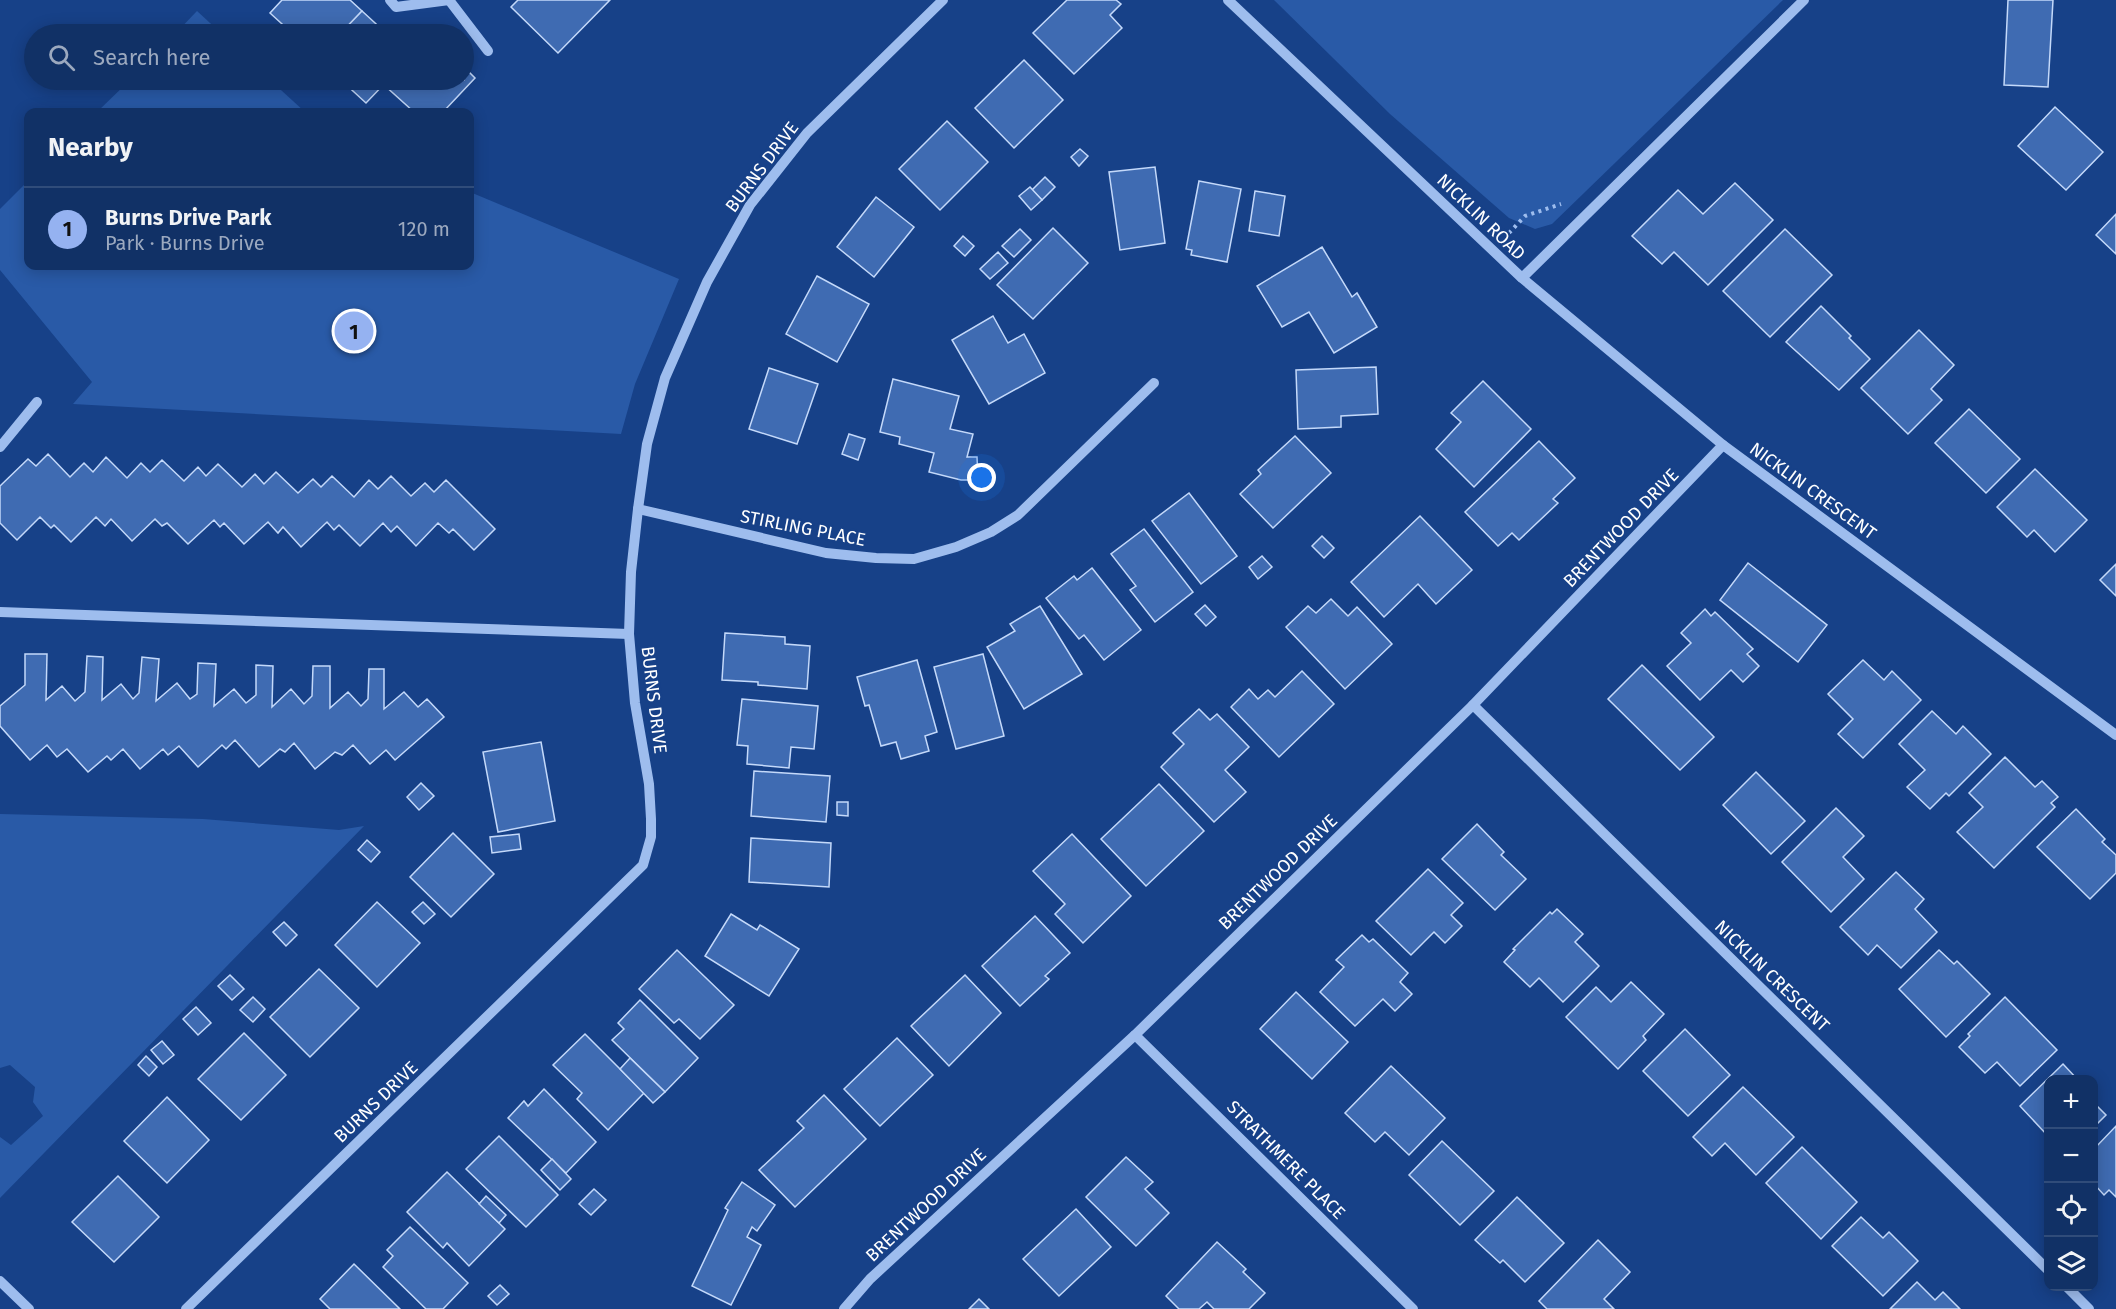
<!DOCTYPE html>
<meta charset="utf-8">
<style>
:root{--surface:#113166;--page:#1e3d6f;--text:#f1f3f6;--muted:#9ca9bf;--line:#304c7a;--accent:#95b2f1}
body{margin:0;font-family:"Fira Sans",sans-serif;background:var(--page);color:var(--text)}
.controls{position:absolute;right:18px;bottom:18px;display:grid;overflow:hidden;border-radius:12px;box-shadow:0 3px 15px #0003}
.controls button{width:54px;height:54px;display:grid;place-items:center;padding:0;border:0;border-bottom:2px solid var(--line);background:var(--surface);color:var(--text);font:30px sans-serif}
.you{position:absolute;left:982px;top:478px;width:21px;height:21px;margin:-15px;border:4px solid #fff;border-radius:50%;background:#1a73e8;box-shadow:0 0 0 9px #1a73e833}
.badge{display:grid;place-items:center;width:39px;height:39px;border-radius:50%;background:var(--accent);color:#111;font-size:20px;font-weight:700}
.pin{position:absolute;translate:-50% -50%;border:3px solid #fff;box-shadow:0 2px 6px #0006}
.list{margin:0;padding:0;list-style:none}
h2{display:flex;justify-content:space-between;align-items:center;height:78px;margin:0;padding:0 24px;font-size:26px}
h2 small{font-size:20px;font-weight:400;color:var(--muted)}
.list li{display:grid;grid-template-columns:39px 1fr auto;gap:18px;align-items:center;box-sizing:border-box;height:84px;padding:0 24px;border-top:2px solid var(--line)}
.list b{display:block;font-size:22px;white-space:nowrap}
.list p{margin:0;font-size:20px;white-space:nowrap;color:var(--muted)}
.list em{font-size:20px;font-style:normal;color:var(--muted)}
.icon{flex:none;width:33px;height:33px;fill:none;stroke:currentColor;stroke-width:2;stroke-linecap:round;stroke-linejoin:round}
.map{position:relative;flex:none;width:2116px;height:1309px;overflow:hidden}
.search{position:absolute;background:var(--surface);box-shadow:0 3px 15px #0003;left:24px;top:24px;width:450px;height:66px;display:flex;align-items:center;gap:15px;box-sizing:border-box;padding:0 21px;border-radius:33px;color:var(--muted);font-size:22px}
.panel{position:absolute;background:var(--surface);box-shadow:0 3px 15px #0003;left:24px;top:108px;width:450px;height:162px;border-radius:12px}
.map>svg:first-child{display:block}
.green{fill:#295aa7}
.building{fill:#3f6bb2;stroke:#c4d9fa;stroke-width:1.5}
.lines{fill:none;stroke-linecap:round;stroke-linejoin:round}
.path{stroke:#9ebdee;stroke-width:4;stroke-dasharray:3 4.5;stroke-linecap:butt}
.minor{stroke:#9ebdee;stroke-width:10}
.labels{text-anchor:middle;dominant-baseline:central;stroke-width:4.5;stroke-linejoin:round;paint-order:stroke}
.street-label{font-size:18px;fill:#fff;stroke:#174188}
</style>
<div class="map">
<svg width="2116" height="1309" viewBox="0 0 2116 1309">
<rect width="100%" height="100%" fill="#174188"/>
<g class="green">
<polygon points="1274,0 1783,0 1552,224 1535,229 1509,218 1390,114"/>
<polygon points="197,11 222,34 175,34"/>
<polygon points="130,80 270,80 305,112 97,112"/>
<polygon points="28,181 28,266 470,266 470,192 679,279 635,384 621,434 73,404 92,382 0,270 0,209"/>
<polygon points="0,814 203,819 339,830 364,826 0,1198 0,1137 11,1145 43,1116 33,1102 35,1087 10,1065 0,1068"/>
</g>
<g class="building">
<polygon points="282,0 350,0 362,11 340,34 293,34 270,13"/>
<polygon points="518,0 610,0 558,53 511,7"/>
<polygon points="1067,0 1116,0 1121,4 1110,15 1122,28 1074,74 1033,33"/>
<polygon points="2008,0 2053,0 2048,87 2004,85"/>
<polygon points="362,11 387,34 340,34"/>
<polygon points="1024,60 1063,100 1014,148 975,108"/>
<polygon points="464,67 475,78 443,112 414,112 383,84 388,80 464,80"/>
<polygon points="341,80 388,80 366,103"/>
<polygon points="2055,107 2103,152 2066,190 2018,146"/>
<polygon points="947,121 988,162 940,210 899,169"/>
<polygon points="1080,149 1088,156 1079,166 1071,157"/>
<polygon points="1155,167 1165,243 1120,250 1109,172"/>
<polygon points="1045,177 1055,187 1042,200 1032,190"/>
<polygon points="1199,181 1241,189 1227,262 1191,255 1192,250 1186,249"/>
<polygon points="1735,183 1773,220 1708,285 1674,252 1662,264 1632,236 1678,190 1703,214"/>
<polygon points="1030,187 1042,200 1031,210 1019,196"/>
<polygon points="1255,191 1285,196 1279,236 1249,231"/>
<polygon points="876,197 914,227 874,277 837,247"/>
<polygon points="2116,214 2116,254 2096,235"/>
<polygon points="1053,228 1088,263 1033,319 997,285"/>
<polygon points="1020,229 1031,240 1014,257 1002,246"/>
<polygon points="1785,229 1832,275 1770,337 1723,291"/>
<polygon points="963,236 974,246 965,256 954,246"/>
<polygon points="1322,247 1352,297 1357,293 1377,327 1334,353 1309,312 1282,327 1257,286"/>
<polygon points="998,252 1008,263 990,279 980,269"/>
<polygon points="817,276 869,304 837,362 786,334"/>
<polygon points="1821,306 1851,336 1849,338 1870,359 1839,390 1786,342"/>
<polygon points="993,316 1008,343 1024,334 1045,373 989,404 952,340"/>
<polygon points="1919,330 1954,365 1931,389 1942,400 1908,434 1861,388"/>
<polygon points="1376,367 1378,414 1341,416 1341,427 1298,429 1296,370"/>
<polygon points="769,368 818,384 797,444 749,429"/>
<polygon points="893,379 959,396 950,429 973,434 967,457 977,457 978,480 961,480 929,472 934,453 899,444 900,437 880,432"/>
<polygon points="1483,381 1531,429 1474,487 1436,449 1461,422 1451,413"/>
<polygon points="1969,409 2020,459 1986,493 1935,443"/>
<polygon points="849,434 865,439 858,460 842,454"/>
<polygon points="1295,436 1331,473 1273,528 1240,494 1261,474 1258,470"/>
<polygon points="1539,441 1575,478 1553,499 1558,503 1519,540 1512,533 1498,546 1465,512"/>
<polygon points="48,454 70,477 84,463 93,472 106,457 127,478 141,463 150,472 162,460 184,481 198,467 206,476 218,464 242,487 255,474 264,484 276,472 298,493 313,479 321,487 332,476 354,497 369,480 378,489 391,476 411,496 425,483 434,492 446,480 495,529 474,550 453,529 449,533 438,523 416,546 397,526 391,532 383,523 360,546 339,525 334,530 327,522 301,547 283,527 278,533 268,522 244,544 224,523 220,527 214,520 188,544 167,523 162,526 155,519 132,541 111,519 105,526 96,517 71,542 54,525 51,528 40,517 17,540 0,523 0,486 28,459 36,466"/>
<polygon points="2035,469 2087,520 2055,552 2034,530 2027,537 1997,507"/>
<polygon points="1189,493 1237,556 1201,584 1152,521"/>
<polygon points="1420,516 1472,570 1436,604 1418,584 1384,617 1351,582"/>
<polygon points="1144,529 1193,592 1155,622 1130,590 1136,586 1111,554"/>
<polygon points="1322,536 1334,548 1324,558 1312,546"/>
<polygon points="1262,556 1272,567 1258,579 1249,567"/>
<polygon points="1748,563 1827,625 1798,662 1720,600"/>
<polygon points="2116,564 2116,596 2100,580"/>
<polygon points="1092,568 1141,630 1104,660 1084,635 1079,639 1046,598 1074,576 1077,580"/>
<polygon points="1331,599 1348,616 1357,607 1392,644 1345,689 1286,627 1308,606 1316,613"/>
<polygon points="1205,605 1216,617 1206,626 1195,614"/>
<polygon points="1040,606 1082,674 1024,709 987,647 1015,631 1010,624"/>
<polygon points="1705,609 1711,616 1715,612 1753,649 1747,654 1759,666 1743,682 1731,670 1700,700 1667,666 1691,643 1681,633"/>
<polygon points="725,633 785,637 785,644 810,646 807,689 758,685 758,682 722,680"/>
<polygon points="25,654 47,654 46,700 62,686 75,701 85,692 87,656 103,657 102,700 121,684 133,699 139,693 142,657 159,659 156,701 177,683 190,699 197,694 198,663 216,664 214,706 234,689 246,703 256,695 256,665 273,666 272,707 291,689 304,704 312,696 313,666 330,666 330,708 348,692 361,706 368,699 369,669 384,669 384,709 404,692 418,707 427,699 444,717 395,760 386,750 370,764 353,745 342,755 335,752 315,769 294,743 285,752 280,749 259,767 235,740 226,749 222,745 198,767 179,746 168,755 163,749 140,769 123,749 111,760 107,756 88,772 67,749 57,757 47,745 30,760 0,726 0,706 25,685"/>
<polygon points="983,654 1004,736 956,749 934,667"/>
<polygon points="917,660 937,732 925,736 929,751 901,759 896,742 881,746 869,705 865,706 857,677"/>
<polygon points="1863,660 1884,680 1892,671 1921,700 1863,758 1838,734 1853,719 1828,694"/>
<polygon points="1642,665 1714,737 1680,770 1608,699"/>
<polygon points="1302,671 1334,704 1279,757 1231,707 1249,689 1258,699 1268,690 1275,697"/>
<polygon points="742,699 818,706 814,749 791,747 789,768 747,764 748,746 737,745"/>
<polygon points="1199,709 1210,720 1217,714 1249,747 1225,770 1246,792 1214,822 1161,767 1184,744 1173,733"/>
<polygon points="1932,711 1956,734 1963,726 1991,754 1949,796 1946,793 1930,809 1907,787 1925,770 1899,744"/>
<polygon points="541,742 555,821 498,832 483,752"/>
<polygon points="2005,757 2035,787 2042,781 2058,797 2051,803 2055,807 1994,868 1957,832 1983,807 1969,793"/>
<polygon points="754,771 830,776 826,822 751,816"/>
<polygon points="1756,772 1805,821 1771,854 1723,805"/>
<polygon points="421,783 434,796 419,810 407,797"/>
<polygon points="1159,784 1204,831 1146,886 1101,839"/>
<polygon points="837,802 848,802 848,816 837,815"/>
<polygon points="1836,808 1864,836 1843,857 1864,879 1831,912 1782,862"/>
<polygon points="2076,809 2105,839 2102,842 2116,855 2116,873 2090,899 2037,847"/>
<polygon points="1477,824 1504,852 1501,855 1526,879 1495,910 1442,859"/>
<polygon points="453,833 494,874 451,917 410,877"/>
<polygon points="519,834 521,849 492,853 490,837"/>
<polygon points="1072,834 1131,896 1083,943 1055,914 1065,904 1033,871"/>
<polygon points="751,838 831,843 829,887 749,882"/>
<polygon points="367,840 380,852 371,862 358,850"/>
<polygon points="1428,869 1463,903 1451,915 1462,926 1445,943 1434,932 1411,955 1376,921"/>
<polygon points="1896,872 1924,899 1915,909 1937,932 1901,968 1877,945 1868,955 1840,927"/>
<polygon points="377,902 420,943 377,987 335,945"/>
<polygon points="423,902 435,914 424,924 412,912"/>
<polygon points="1557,909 1583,934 1575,942 1599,966 1563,1002 1539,978 1530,987 1504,962 1515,950 1513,949 1550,912 1552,914"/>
<polygon points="731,914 757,930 760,925 799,949 769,996 705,956"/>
<polygon points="1035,916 1070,953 1045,976 1049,979 1020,1006 982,966"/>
<polygon points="284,922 297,935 286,946 273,932"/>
<polygon points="1362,935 1369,942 1373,939 1408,973 1400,982 1412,994 1395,1011 1383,999 1355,1026 1320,992 1344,967 1336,960"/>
<polygon points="677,950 734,1005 700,1039 679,1019 674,1023 639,989"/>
<polygon points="1939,950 1954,964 1957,961 1990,994 1946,1037 1899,989"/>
<polygon points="319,969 359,1008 310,1057 270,1017"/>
<polygon points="230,975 244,989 232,1000 218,986"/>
<polygon points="965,975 1001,1013 949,1066 911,1026"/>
<polygon points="1631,982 1664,1014 1643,1036 1646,1040 1618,1069 1566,1017 1596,987 1611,1002"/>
<polygon points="1296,992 1348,1042 1312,1079 1260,1029"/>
<polygon points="253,997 265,1009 253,1022 240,1010"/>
<polygon points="2005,997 2057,1050 2020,1086 1997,1062 1985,1073 1959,1047 1970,1036 1968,1034"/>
<polygon points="640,1000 698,1058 665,1092 612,1040 624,1029 618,1023"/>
<polygon points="196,1007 211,1023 198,1035 183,1019"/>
<polygon points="1685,1029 1730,1075 1688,1116 1643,1071"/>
<polygon points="244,1033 286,1075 241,1120 198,1079"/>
<polygon points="585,1034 644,1093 608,1130 577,1099 582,1093 553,1065"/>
<polygon points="897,1038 933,1075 880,1126 844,1089"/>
<polygon points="162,1041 174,1055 163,1064 151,1050"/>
<polygon points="146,1056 157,1067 149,1076 138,1065"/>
<polygon points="630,1058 665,1092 653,1103 620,1069"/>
<polygon points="2063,1064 2078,1080 2048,1080 2048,1136 2020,1106"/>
<polygon points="1391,1066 1445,1118 1409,1155 1385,1132 1375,1142 1345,1113"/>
<polygon points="1743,1087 1794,1137 1756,1175 1725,1143 1712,1156 1693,1137"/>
<polygon points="544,1089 596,1142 566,1173 508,1118 524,1101 528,1106"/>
<polygon points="824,1095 866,1139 795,1207 759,1170 804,1128 797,1121"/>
<polygon points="167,1097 209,1140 167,1183 124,1141"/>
<polygon points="2094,1103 2106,1115 2094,1127"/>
<polygon points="2116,1126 2116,1197 2109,1190 2104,1195 2094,1184 2094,1149"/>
<polygon points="499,1136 558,1195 526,1227 466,1169"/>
<polygon points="1442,1141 1494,1191 1460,1225 1409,1175"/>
<polygon points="1802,1147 1857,1202 1821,1239 1766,1183"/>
<polygon points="1126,1157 1153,1182 1145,1189 1169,1213 1136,1246 1086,1197"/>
<polygon points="552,1159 571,1179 560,1190 541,1170"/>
<polygon points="447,1172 505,1229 469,1266 447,1243 443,1248 407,1212"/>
<polygon points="118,1176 159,1217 114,1262 72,1222"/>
<polygon points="742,1182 775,1205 757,1231 752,1227 747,1237 761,1245 731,1305 692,1286 728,1210 725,1208"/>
<polygon points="594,1189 606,1200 591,1215 579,1204"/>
<polygon points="486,1196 506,1215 499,1223 479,1204"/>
<polygon points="1517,1197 1564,1243 1525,1282 1503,1260 1500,1263 1475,1240"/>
<polygon points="1076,1209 1111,1247 1059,1296 1023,1259"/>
<polygon points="1861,1217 1883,1238 1889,1232 1918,1261 1883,1296 1832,1246"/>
<polygon points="410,1227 468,1283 443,1309 426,1309 383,1267 393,1256 387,1250"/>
<polygon points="1598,1240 1630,1272 1604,1299 1614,1309 1547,1309 1539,1301"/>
<polygon points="1217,1242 1246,1269 1243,1272 1265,1293 1249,1309 1214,1309 1207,1302 1199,1309 1179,1309 1166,1296"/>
<polygon points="354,1264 400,1309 330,1309 320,1299"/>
<polygon points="1917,1282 1935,1300 1943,1292 1960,1309 1890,1309"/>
<polygon points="500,1285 509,1294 497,1305 488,1296"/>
<polygon points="979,1299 989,1309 969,1309"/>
</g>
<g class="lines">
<polyline class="path" points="1509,233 1525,216 1561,204"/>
<g class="minor">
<polyline points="390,0 396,7 449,0 488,51"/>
<polyline points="1228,0 1522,278 1723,445 2116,735"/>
<polyline points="1522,278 1804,0"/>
<polyline points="0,447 37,402"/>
<polyline points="638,509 826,553 876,558 914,559 956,547 991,532 1018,515 1154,383"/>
<polyline points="0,612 629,634"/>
<polyline points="1473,705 2048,1270"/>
<polyline points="1135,1035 1413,1309"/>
<polyline points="0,1281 29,1309"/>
<polyline points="2066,1286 2089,1309"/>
<polyline points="186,1309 643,865 651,837 651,819 649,784 635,703 629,634 631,572 638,509 647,444 665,378 707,282 750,205 807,133 943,0"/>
<polyline points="844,1309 870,1279 1135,1035 1473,705 1723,445"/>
</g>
</g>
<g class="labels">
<g class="street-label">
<text transform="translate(762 167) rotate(-53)">BURNS DRIVE</text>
<text transform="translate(1481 217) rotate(44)">NICKLIN ROAD</text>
<text transform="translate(1813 491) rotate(36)">NICKLIN CRESCENT</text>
<text transform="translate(803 528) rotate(11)">STIRLING PLACE</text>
<text transform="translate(1621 528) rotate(-46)">BRENTWOOD DRIVE</text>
<text transform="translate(654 700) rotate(83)">BURNS DRIVE</text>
<text transform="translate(1278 872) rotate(-44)">BRENTWOOD DRIVE</text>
<text transform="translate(1772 976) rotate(44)">NICKLIN CRESCENT</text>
<text transform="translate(376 1102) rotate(-44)">BURNS DRIVE</text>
<text transform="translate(1286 1160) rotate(45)">STRATHMERE PLACE</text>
<text transform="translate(926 1205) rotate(-43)">BRENTWOOD DRIVE</text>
</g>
</g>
</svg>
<div class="controls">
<button>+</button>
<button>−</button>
<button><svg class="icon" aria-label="locate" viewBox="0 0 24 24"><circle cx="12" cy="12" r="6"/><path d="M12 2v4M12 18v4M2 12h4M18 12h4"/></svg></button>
<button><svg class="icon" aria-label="layers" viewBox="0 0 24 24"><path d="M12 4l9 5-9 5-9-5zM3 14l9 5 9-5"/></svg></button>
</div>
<div class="you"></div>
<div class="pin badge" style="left:354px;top:331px">1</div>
<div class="search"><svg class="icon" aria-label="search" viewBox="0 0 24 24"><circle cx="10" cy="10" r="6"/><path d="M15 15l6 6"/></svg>Search here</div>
<section class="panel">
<h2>Nearby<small></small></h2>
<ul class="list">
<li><span class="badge">1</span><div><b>Burns Drive Park</b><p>Park · Burns Drive</p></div><em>120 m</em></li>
</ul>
</section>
</div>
